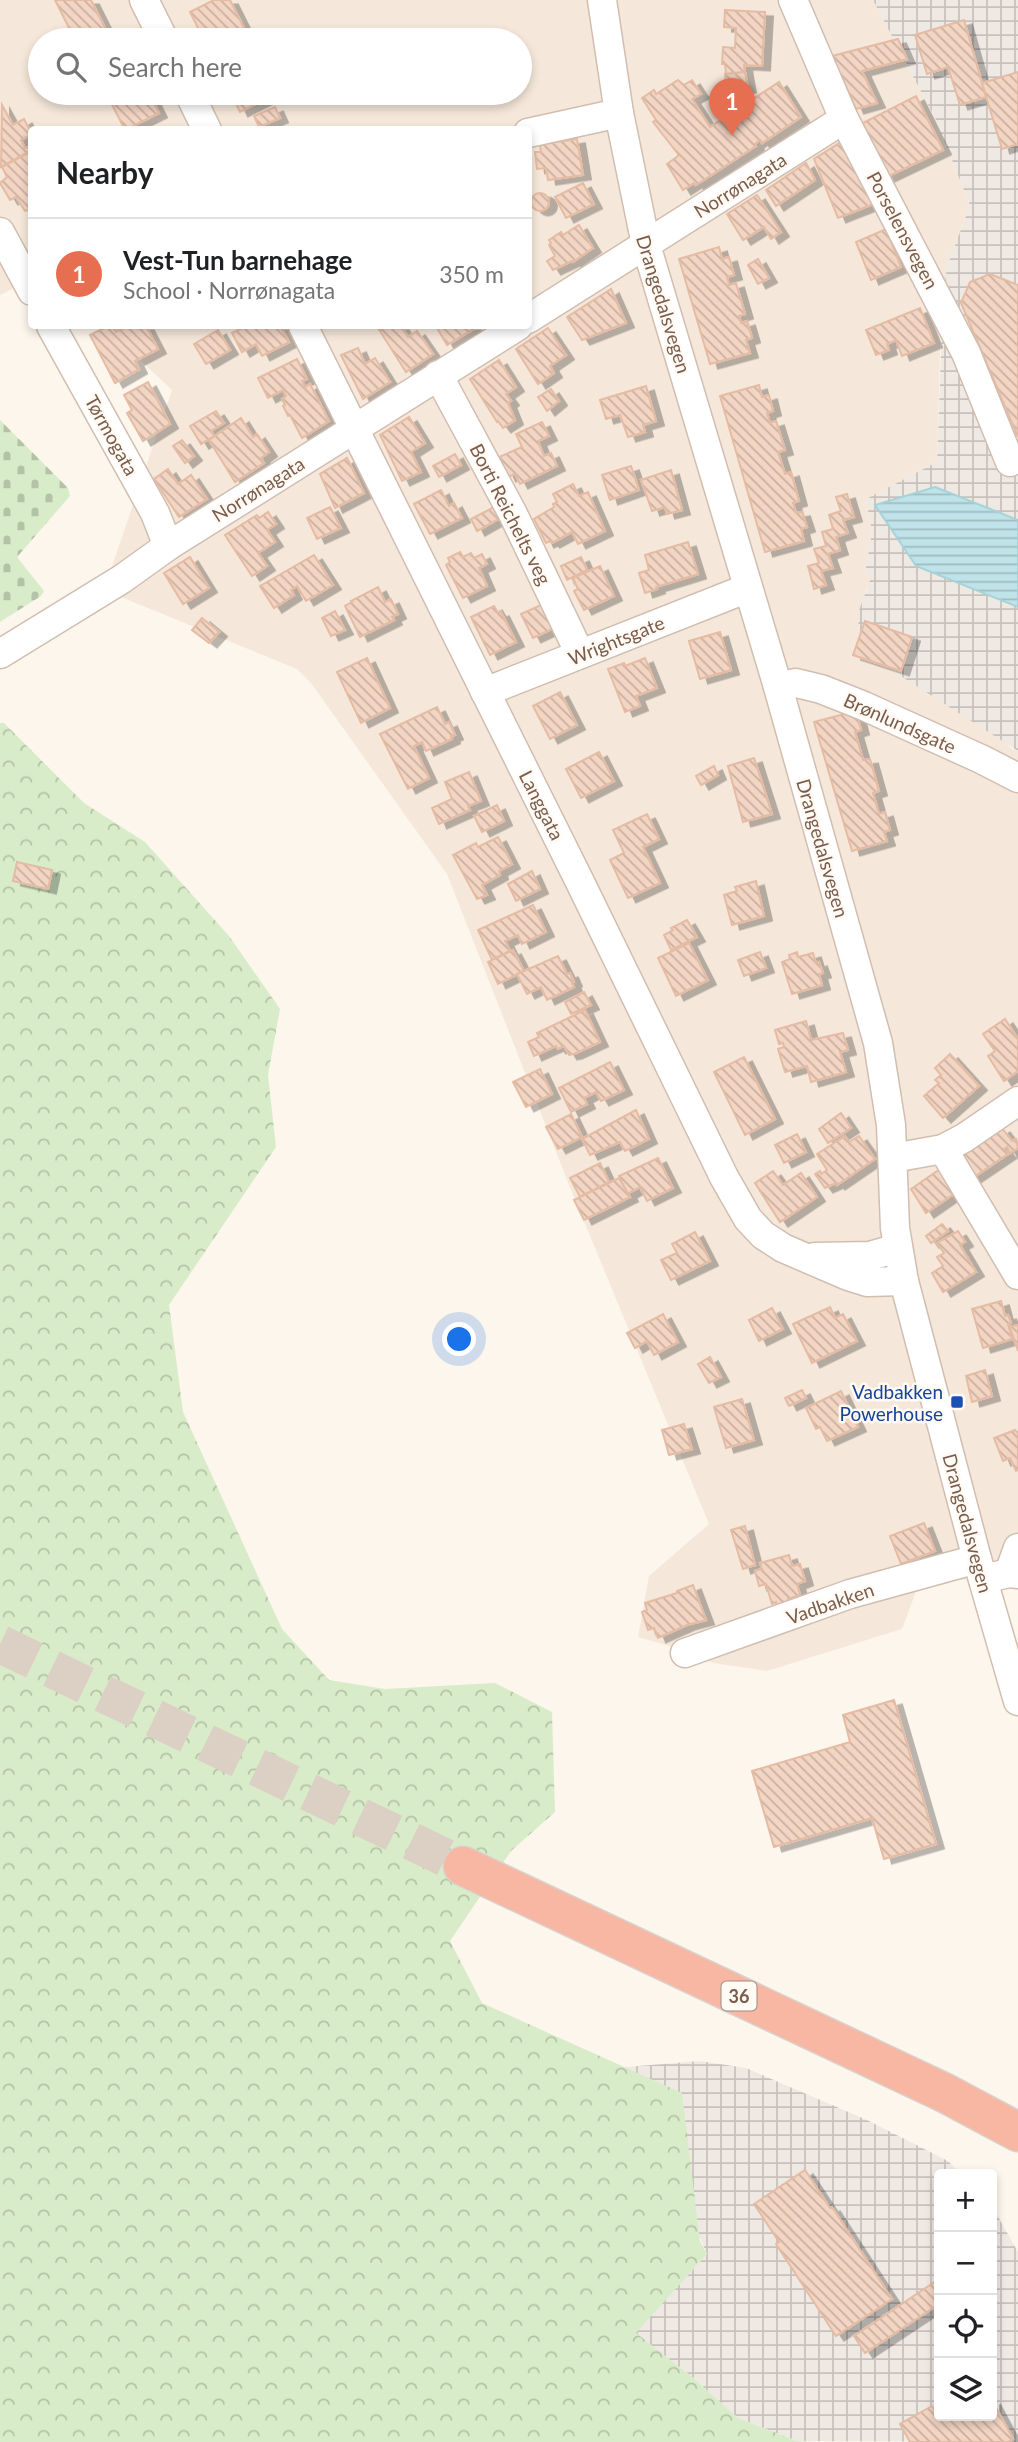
<!DOCTYPE html>
<meta charset="utf-8">
<style>
:root{--surface:#fff;--page:#f6f6f6;--text:#202124;--muted:#757577;--line:#e0e0e0;--accent:#e76f51}
body{margin:0;font-family:Lato,sans-serif;background:var(--page);color:var(--text)}
.controls{position:absolute;right:21px;bottom:21px;display:grid;overflow:hidden;border-radius:7px;box-shadow:0 4px 10px #0003}
.controls button{width:63px;height:63px;display:grid;place-items:center;padding:0;border:0;border-bottom:2px solid var(--line);background:var(--surface);color:var(--text);font:35px sans-serif}
.you{position:absolute;left:460px;top:1340px;width:24px;height:24px;margin:-18px;border:5px solid #fff;border-radius:50%;background:#1a73e8;box-shadow:0 0 0 10px #1a73e833}
.badge{display:grid;place-items:center;width:46px;height:46px;border-radius:50%;background:var(--accent);color:#fff;font-size:23px;font-weight:700}
.pin{position:absolute;translate:-50% -58px;filter:drop-shadow(0 2px 4px #0008)}
.pin::after{content:'';position:absolute;top:37px;width:24px;height:21px;background:inherit;clip-path:polygon(0 0,100% 0,50% 100%)}
.list{margin:0;padding:0;list-style:none}
h2{display:flex;justify-content:space-between;align-items:center;height:91px;margin:0;padding:0 28px;font-size:30px}
h2 small{font-size:23px;font-weight:400;color:var(--muted)}
.list li{display:grid;grid-template-columns:46px 1fr auto;gap:21px;align-items:center;box-sizing:border-box;height:112px;padding:0 28px;border-top:2px solid var(--line)}
.list b{display:block;font-size:26px;white-space:nowrap}
.list p{margin:0;font-size:23px;white-space:nowrap;color:var(--muted)}
.list em{font-size:23px;font-style:normal;color:var(--muted)}
.icon{flex:none;width:38px;height:38px;fill:none;stroke:currentColor;stroke-width:2;stroke-linecap:round;stroke-linejoin:round}
.map{position:relative;flex:none;width:1018px;height:2442px;overflow:hidden}
.search{position:absolute;background:var(--surface);box-shadow:0 4px 10px #0003;left:28px;top:28px;width:504px;height:77px;display:flex;align-items:center;gap:18px;box-sizing:border-box;padding:0 24px;border-radius:38px;color:var(--muted);font-size:26px}
.panel{position:absolute;background:var(--surface);box-shadow:0 4px 10px #0003;left:28px;top:126px;width:504px;height:203px;border-radius:7px}
.map>svg:first-child{display:block}
.residential{fill:#f5e8da;fill-rule:evenodd}
.industrial{fill:url(#industrial-grid)}
.forest{fill:url(#forest-crowns)}
.cemetery{fill:url(#cemetery-stones)}
.water{fill:url(#water-rules);stroke:#a5d3da;stroke-width:2}
.building{fill:url(#building-back-hatch);stroke:#e6bba3;stroke-width:2;filter:url(#shadow)}
.lines{fill:none;stroke-linecap:round;stroke-linejoin:round}
.highway-tunnel{stroke:#dcd0c4;stroke-width:38;stroke-dasharray:38 19;stroke-linecap:butt}
.minor-casing{stroke:#d1beb0;stroke-width:31}
.highway-casing{stroke:#dad1cd;stroke-width:41}
.minor{stroke:#fff;stroke-width:28}
.highway{stroke:#f7b7a3;stroke-width:38}
.transit-dot{fill:#1a4fb4;stroke:#fffaf3;stroke-width:2.5}
.labels{text-anchor:middle;dominant-baseline:central;stroke-width:5;stroke-linejoin:round;paint-order:stroke}
.shield{fill:#fffaf3;stroke:#a28b7f;stroke-width:2}
.shield-label{font-size:18px;font-weight:bold;fill:#7a5c4d}
.street-label{font-size:19px;fill:#7a5c4d;stroke:#fffaf3}
.transit-label{font-size:19px;fill:#164399;stroke:#fffaf3;text-anchor:end}
</style>
<div class="map">
<svg width="1018" height="2442" viewBox="0 0 1018 2442">
<defs>
<pattern id="industrial-grid" width="8" height="8" patternUnits="userSpaceOnUse" patternTransform="scale(1.75)"><rect width="8" height="8" fill="#efe9e4"/><path d="M0 4h8M4 0v8" fill="none" stroke="#c7c0bb"/></pattern>
<pattern id="forest-crowns" width="20" height="18" patternUnits="userSpaceOnUse" patternTransform="scale(1.75)"><rect width="20" height="18" fill="#d8ecc9"/><path d="M2 6a3 3 0 1 1 6 0M12 15a3 3 0 1 1 6 0" fill="none" stroke="#b4c2a5"/></pattern>
<pattern id="cemetery-stones" width="16" height="16" patternUnits="userSpaceOnUse" patternTransform="scale(1.75)"><rect width="16" height="16" fill="#d8ecc9"/><path d="M2 7V4a2 2 0 0 1 4 0v3zM10 15v-3a2 2 0 0 1 4 0v3z" fill="#b4c2a5"/></pattern>
<pattern id="water-rules" width="6" height="5" patternUnits="userSpaceOnUse" patternTransform="scale(1.75)"><rect width="6" height="5" fill="#bfe3e8"/><path d="M0 2.5h6" fill="none" stroke="#a0bbbe"/></pattern>
<pattern id="building-back-hatch" width="6" height="6" patternUnits="userSpaceOnUse" patternTransform="scale(1.75)"><rect width="6" height="6" fill="#f3d5c3"/><path d="M-1 5l2 2M0 0l6 6M5-1l2 2" fill="none" stroke="#cab0a1"/></pattern>
<filter id="shadow"><feDropShadow dx="8" dy="4.5" stdDeviation="0" flood-color="#0004"/></filter>
</defs>
<rect width="100%" height="100%" fill="#fdf6ec"/>
<path class="residential" d="M0,0H873L936,120L970,205L947,267L941,320L937,462L866,499L872,532L865,574L872,578L865,592L1012,749L1018,751V1579L954,1580L917,1589L902,1629L767,1671L713,1663L683,1650L638,1637L649,1576L709,1524L569,1185L447,874L311,683L297,669L104,590L172,390L104,326H528V130H32L31,282H26L0,295ZM40,40H520V93H40Z"/>
<g class="industrial">
<polygon points="873,0 1018,0 1018,751 865,653 859,636 858,613 871,578 865,574 872,532 866,499 937,462 943,297 947,267 970,205 936,120"/>
<polygon points="700,2061 746,2068 867,2120 948,2161 961,2174 939,2174 939,2416 992,2416 992,2206 1018,2252 1018,2442 797,2441 738,2418 691,2376 635,2333 707,2254 626,2067"/>
</g>
<polygon class="forest" points="0,723 4,723 84,803 145,842 229,936 280,1009 268,1075 276,1147 169,1305 183,1412 282,1629 329,1680 385,1689 495,1683 552,1712 555,1812 511,1851 450,1941 482,2003 682,2093 700,2241 707,2254 636,2333 691,2376 738,2418 797,2441 812,2442 0,2442"/>
<polygon class="cemetery" points="0,420 68,488 70,496 17,557 44,591 41,596 0,622"/>
<polygon class="water" points="935,487 1018,520 1018,607 916,566 875,505"/>
<g class="building">
<polygon points="55,0 91,0 111,40 75,40"/>
<polygon points="214,0 230,0 250,40 204,40 190,12"/>
<polygon points="725,10 765,12 762,66 744,65 745,72 726,74 725,64 722,64 723,47 735,48 736,28 724,27"/>
<polygon points="964,20 986,97 960,105 948,67 927,74 915,35"/>
<polygon points="898,39 907,59 862,71 877,103 856,109 832,56"/>
<polygon points="745,72 748,88 727,90 725,74"/>
<polygon points="1018,72 1018,144 1002,149 982,83"/>
<polygon points="678,80 684,85 692,80 701,94 692,99 710,127 779,82 801,117 762,143 760,140 755,144 756,146 696,185 694,183 683,190 667,164 678,156 678,154 653,122 656,120 642,98 654,90 656,94"/>
<polygon points="106,93 149,93 159,113 125,130"/>
<polygon points="231,93 267,93 270,97 240,112"/>
<polygon points="916,96 943,150 887,177 861,124"/>
<polygon points="2,105 13,125 24,119 32,134 21,140 25,148 28,147 30,151 1,167"/>
<polygon points="275,107 280,118 259,127 254,116"/>
<polygon points="577,139 583,175 548,180 546,168 537,169 535,152 541,152 540,146 543,144"/>
<polygon points="841,142 876,203 838,218 814,159"/>
<polygon points="28,153 32,161 32,208 25,211 16,197 10,200 0,183 7,177 2,167"/>
<polygon points="806,163 815,180 776,206 766,190"/>
<polygon points="583,183 594,204 566,218 555,197"/>
<circle cx="540" cy="202" r="9"/>
<polygon points="757,195 781,232 771,239 764,227 743,240 727,214"/>
<polygon points="579,225 593,248 573,262 572,261 553,270 547,261 555,256 549,245 551,243 549,240 561,232 563,235"/>
<polygon points="886,229 901,267 871,280 856,242"/>
<polygon points="719,247 722,259 729,257 734,275 727,277 729,285 736,283 745,314 739,316 741,323 747,321 752,338 746,340 750,353 710,364 679,259"/>
<polygon points="758,259 769,278 758,284 748,265"/>
<polygon points="990,274 1018,285 1018,437 961,303 970,282"/>
<polygon points="611,289 626,323 582,340 567,317"/>
<polygon points="920,308 934,343 902,356 896,340 887,344 889,350 876,355 866,330"/>
<polygon points="108,326 112,326 116,332 128,326 146,326 158,349 135,361 139,369 115,383 90,335"/>
<polygon points="246,326 280,326 289,342 262,356 256,344 242,352 232,333"/>
<polygon points="382,326 401,326 408,337 417,331 433,354 406,372 378,328"/>
<polygon points="436,326 473,326 475,328 447,345"/>
<polygon points="548,328 566,355 550,366 554,373 538,384 516,349"/>
<polygon points="218,330 230,350 206,364 194,344"/>
<polygon points="358,348 365,364 375,358 390,382 363,399 341,355"/>
<polygon points="297,359 307,379 302,381 305,387 310,384 329,421 302,438 290,415 288,416 283,406 285,405 282,399 286,396 283,390 268,398 258,378"/>
<polygon points="499,360 516,387 506,394 511,401 508,403 515,420 503,428 498,421 497,422 470,379"/>
<polygon points="148,382 170,424 143,441 127,413 132,410 124,395"/>
<polygon points="759,385 762,397 769,395 773,411 767,413 770,423 776,421 785,450 778,452 785,474 791,472 799,501 793,503 796,513 802,512 807,527 801,529 804,541 765,552 720,396"/>
<polygon points="646,386 656,421 643,425 645,432 628,437 620,415 606,419 600,400"/>
<polygon points="551,389 559,401 547,411 538,397"/>
<polygon points="216,411 224,423 211,431 214,436 201,444 190,426"/>
<polygon points="409,417 425,443 411,452 421,472 402,481 380,435"/>
<polygon points="241,418 253,437 257,434 269,452 261,458 264,463 235,482 209,440"/>
<polygon points="542,422 549,436 538,441 544,456 551,453 557,466 520,484 515,474 508,477 499,457 522,447 516,434"/>
<polygon points="182,440 194,456 185,463 173,446"/>
<polygon points="455,454 461,465 439,477 433,466"/>
<polygon points="347,458 364,493 335,508 320,474"/>
<polygon points="631,466 639,490 610,500 602,475"/>
<polygon points="168,469 178,484 191,475 207,499 179,517 154,479"/>
<polygon points="671,470 682,510 667,514 665,507 652,511 641,480"/>
<polygon points="573,484 579,496 588,492 605,531 578,544 572,532 552,543 550,541 546,543 534,519 554,507 553,504 557,502 553,494"/>
<polygon points="441,490 449,506 454,503 462,518 430,534 414,504"/>
<polygon points="847,494 854,517 843,520 848,533 836,537 840,550 828,554 833,568 821,571 826,585 814,589 808,566 819,563 814,549 826,546 822,532 833,529 829,515 841,511 836,497"/>
<polygon points="330,507 341,528 317,539 307,518"/>
<polygon points="494,507 500,518 477,531 471,519"/>
<polygon points="268,512 276,524 267,530 275,542 258,553 267,566 252,576 225,535 257,515 259,518"/>
<polygon points="688,542 698,574 656,587 657,589 645,593 639,573 649,570 645,555"/>
<polygon points="460,552 463,557 471,553 474,558 482,554 487,564 479,568 487,586 463,598 446,565 450,562 448,558"/>
<polygon points="314,555 333,585 306,601 297,586 291,590 294,595 274,608 260,586"/>
<polygon points="190,557 209,588 183,604 164,573"/>
<polygon points="581,557 587,570 567,580 561,566"/>
<polygon points="600,566 614,596 584,610 574,591 578,589 573,578"/>
<polygon points="378,587 385,602 391,599 398,614 392,617 394,620 360,637 345,606 352,602 351,601"/>
<polygon points="543,604 554,628 533,638 521,614"/>
<polygon points="494,606 498,613 501,612 516,642 490,655 471,617"/>
<polygon points="335,611 345,630 331,636 322,618"/>
<polygon points="202,618 219,632 209,643 192,630"/>
<polygon points="865,621 912,637 901,671 853,655"/>
<polygon points="720,632 731,670 700,679 689,641"/>
<polygon points="367,658 390,708 361,723 337,672"/>
<polygon points="645,658 657,688 636,696 640,706 625,712 608,669 624,663 625,666"/>
<polygon points="560,692 577,725 550,739 533,706"/>
<polygon points="437,707 445,724 449,722 455,735 451,737 452,739 426,751 422,742 414,746 429,778 408,789 380,734"/>
<polygon points="856,711 861,730 855,732 863,760 870,759 879,791 873,793 879,814 885,812 890,830 884,832 887,841 852,851 814,722"/>
<polygon points="599,752 614,781 581,798 566,769"/>
<polygon points="754,758 772,814 743,822 728,766"/>
<polygon points="714,766 718,775 701,785 696,776"/>
<polygon points="469,772 481,801 468,806 470,810 439,824 432,808 452,799 445,782"/>
<polygon points="497,805 504,821 482,832 474,816"/>
<polygon points="647,814 659,839 643,847 660,883 628,898 610,860 624,853 613,830"/>
<polygon points="498,837 512,864 499,871 500,875 482,885 487,895 477,899 453,855 476,843 478,847"/>
<polygon points="17,862 52,870 48,889 13,881"/>
<polygon points="532,871 540,889 516,901 508,884"/>
<polygon points="756,881 764,916 732,925 724,895 737,891 735,887"/>
<polygon points="533,905 546,932 522,944 518,935 505,941 510,951 492,960 478,930"/>
<polygon points="687,920 697,937 671,950 664,935 673,930 671,928"/>
<polygon points="689,943 708,980 676,996 658,958"/>
<polygon points="513,950 524,971 498,984 488,962"/>
<polygon points="760,952 766,968 744,976 738,960"/>
<polygon points="797,952 798,957 813,953 816,963 819,962 823,973 819,974 822,985 792,994 782,962 790,959 789,955"/>
<polygon points="558,956 567,974 570,973 574,982 572,983 574,987 547,1000 541,987 527,994 517,974"/>
<polygon points="584,992 591,1005 571,1014 565,1002"/>
<polygon points="585,1010 600,1042 574,1054 569,1055 564,1046 558,1049 556,1046 534,1056 528,1042 539,1037 537,1033"/>
<polygon points="1005,1019 1018,1039 1018,1071 1004,1081 988,1056 995,1051 983,1034"/>
<polygon points="806,1021 811,1040 843,1033 848,1050 840,1052 846,1072 811,1082 807,1066 785,1072 778,1049 784,1047 783,1043 779,1044 775,1030"/>
<polygon points="950,1054 979,1086 943,1118 924,1096 939,1083 935,1080 941,1075 935,1068"/>
<polygon points="744,1057 775,1119 745,1135 714,1072"/>
<polygon points="610,1062 624,1090 601,1101 596,1092 584,1098 587,1104 571,1112 559,1088"/>
<polygon points="540,1069 552,1094 526,1107 513,1082"/>
<polygon points="636,1110 649,1139 625,1151 620,1142 590,1155 582,1139"/>
<polygon points="841,1113 851,1128 828,1143 819,1129"/>
<polygon points="571,1114 582,1137 558,1149 546,1127"/>
<polygon points="1002,1128 1012,1141 1016,1139 1018,1148 1010,1153 1007,1147 1004,1149 1008,1154 971,1179 957,1159"/>
<polygon points="797,1134 806,1152 784,1163 775,1145"/>
<polygon points="845,1136 849,1142 859,1136 875,1159 837,1185 836,1183 825,1188 815,1174 820,1171 821,1174 827,1170 817,1154"/>
<polygon points="658,1158 673,1188 647,1201 640,1187 627,1194 619,1176"/>
<polygon points="600,1163 609,1182 580,1197 570,1178"/>
<polygon points="943,1167 958,1191 926,1213 911,1189"/>
<polygon points="773,1171 783,1185 801,1173 817,1197 780,1222 755,1183"/>
<polygon points="619,1178 630,1197 584,1220 574,1200"/>
<polygon points="942,1224 948,1231 931,1243 926,1236"/>
<polygon points="958,1231 965,1242 960,1245 976,1272 943,1292 932,1273 943,1266 937,1257 944,1253 937,1243"/>
<polygon points="695,1232 710,1261 671,1280 661,1260 677,1253 672,1244"/>
<polygon points="1001,1301 1005,1316 1008,1315 1011,1323 1008,1324 1012,1339 983,1348 972,1309"/>
<polygon points="830,1307 835,1318 843,1314 857,1341 812,1363 793,1324"/>
<polygon points="772,1308 783,1329 759,1341 749,1320"/>
<polygon points="663,1314 678,1342 654,1355 647,1341 635,1348 627,1333"/>
<polygon points="1018,1325 1018,1351 1010,1327"/>
<polygon points="710,1357 721,1377 709,1383 698,1364"/>
<polygon points="985,1370 992,1396 972,1402 966,1376"/>
<polygon points="802,1390 806,1398 789,1406 785,1398"/>
<polygon points="841,1391 858,1427 827,1441 820,1427 816,1429 806,1408"/>
<polygon points="742,1399 754,1440 726,1448 714,1407"/>
<polygon points="684,1424 692,1449 669,1455 662,1430"/>
<polygon points="1015,1430 1018,1433 1018,1470 1016,1471 1010,1458 1003,1461 994,1438"/>
<polygon points="924,1523 935,1551 901,1564 890,1536"/>
<polygon points="745,1526 755,1565 743,1569 731,1530"/>
<polygon points="789,1555 792,1566 800,1564 805,1581 797,1584 800,1595 788,1599 790,1605 777,1608 776,1602 772,1604 766,1584 759,1586 755,1571 762,1569 760,1563"/>
<polygon points="693,1585 706,1620 687,1625 658,1638 654,1628 648,1630 642,1612 647,1610 645,1603 677,1593 677,1591"/>
<polygon points="894,1700 936,1844 884,1859 872,1818 774,1847 752,1771 850,1742 843,1715"/>
<polygon points="805,2170 830,2208 832,2207 892,2299 836,2336 776,2244 779,2242 754,2204"/>
<polygon points="939,2279 939,2304 865,2353 854,2336"/>
<polygon points="992,2400 1013,2439 1008,2442 910,2442 900,2424 932,2406 939,2418 942,2416 992,2416"/>
</g>
<g class="lines">
<polyline class="highway-tunnel" points="0,1644 463,1866"/>
<g class="minor-casing">
<g id="minor">
<polyline points="144,0 164,40"/>
<polyline points="602,0 619,113 646,245 778,687 878,1043 891,1125 895,1228 904,1281 977,1559 1018,1701"/>
<polyline points="793,0 844,119 966,353 1010,462"/>
<polyline points="189,93 207,130"/>
<polyline points="528,133 619,113"/>
<polyline points="0,232 32,291"/>
<polyline points="528,319 844,119"/>
<polyline points="51,326 155,513 168,546"/>
<polyline points="303,326 578,878 724,1177 748,1219 763,1235 783,1248 848,1276 867,1282 904,1281"/>
<polyline points="438,375 513,514 580,654"/>
<polyline points="0,654 122,579 168,546 518,326"/>
<polyline points="778,687 796,683 821,689 864,706 981,759 1018,778"/>
<polyline points="485,692 748,588"/>
<polyline points="943,1149 1018,1275"/>
<polyline points="893,1158 943,1149 964,1138 1018,1101"/>
<polyline points="815,1257 870,1256 898,1248"/>
<polyline points="1009,1573 1018,1548"/>
<polyline points="983,1579 1009,1573 1018,1574"/>
<polyline points="685,1653 850,1594 977,1559"/>
</g>
</g>
<g class="highway-casing">
<polyline id="highway" points="463,1866 945,2093 1018,2132"/>
</g>
<use href="#minor" class="minor"/>
<use href="#highway" class="highway"/>
</g>
<rect class="transit-dot" x="950" y="1395" width="14" height="14" rx="3.5"/>
<g class="labels">
<rect class="shield" x="721.5" y="1981.5" width="35" height="29" rx="5"/>
<g class="shield-label">
<text x="739" y="1996">36</text>
</g>
<g class="street-label">
<text transform="translate(740 185) rotate(-32)">Norrønagata</text>
<text transform="translate(903 230) rotate(62)">Porselensvegen</text>
<text transform="translate(664 304) rotate(73)">Drangedalsvegen</text>
<text transform="translate(112 435) rotate(61)">Tørmogata</text>
<text transform="translate(258 489) rotate(-32)">Norrønagata</text>
<text transform="translate(511 514) rotate(63)">Borti Reichelts veg</text>
<text transform="translate(616 640) rotate(-22)">Wrightsgate</text>
<text transform="translate(900 723) rotate(24)">Brønlundsgate</text>
<text transform="translate(542 805) rotate(63)">Langgata</text>
<text transform="translate(823 848) rotate(74)">Drangedalsvegen</text>
<text transform="translate(968 1523) rotate(75)">Drangedalsvegen</text>
<text transform="translate(830 1603) rotate(-19)">Vadbakken</text>
</g>
<g class="transit-label">
<text x="943" y="1391">Vadbakken<tspan x="943" dy="22">Powerhouse</tspan></text>
</g>
</g>
</svg>
<div class="controls">
<button>+</button>
<button>−</button>
<button><svg class="icon" aria-label="locate" viewBox="0 0 24 24"><circle cx="12" cy="12" r="6"/><path d="M12 2v4M12 18v4M2 12h4M18 12h4"/></svg></button>
<button><svg class="icon" aria-label="layers" viewBox="0 0 24 24"><path d="M12 4l9 5-9 5-9-5zM3 14l9 5 9-5"/></svg></button>
</div>
<div class="you"></div>
<div class="pin badge" style="left:732px;top:136px">1</div>
<div class="search"><svg class="icon" aria-label="search" viewBox="0 0 24 24"><circle cx="10" cy="10" r="6"/><path d="M15 15l6 6"/></svg>Search here</div>
<section class="panel">
<h2>Nearby<small></small></h2>
<ul class="list">
<li><span class="badge">1</span><div><b>Vest-Tun barnehage</b><p>School · Norrønagata</p></div><em>350 m</em></li>
</ul>
</section>
</div>
